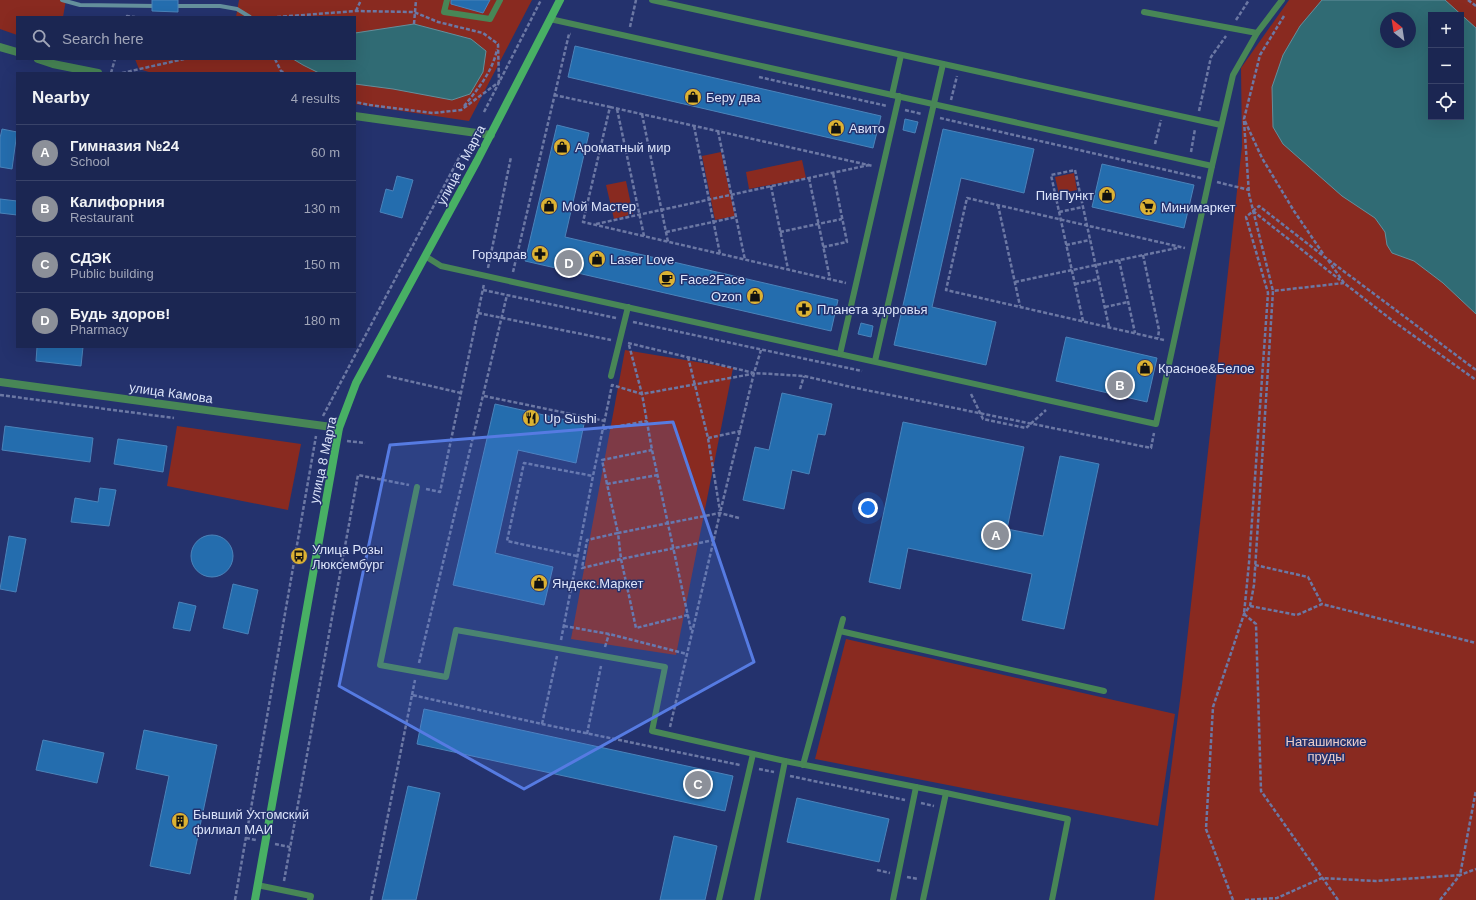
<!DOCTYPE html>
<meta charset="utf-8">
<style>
:root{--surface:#1b2652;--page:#242e59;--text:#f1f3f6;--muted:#a0a5b8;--line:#394369;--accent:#8c9099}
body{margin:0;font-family:Helvetica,sans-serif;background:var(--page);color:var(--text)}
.controls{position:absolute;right:12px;top:12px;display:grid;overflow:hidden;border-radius:0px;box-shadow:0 4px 16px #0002}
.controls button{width:36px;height:36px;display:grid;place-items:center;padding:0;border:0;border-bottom:1px solid var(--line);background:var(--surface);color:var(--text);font:20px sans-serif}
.compass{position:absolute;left:1380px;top:12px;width:36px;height:36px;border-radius:50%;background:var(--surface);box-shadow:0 4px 16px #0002;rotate:330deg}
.you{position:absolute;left:868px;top:508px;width:14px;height:14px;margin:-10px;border:3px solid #fff;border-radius:50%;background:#1a73e8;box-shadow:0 0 0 6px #1a73e833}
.badge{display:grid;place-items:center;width:26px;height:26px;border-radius:50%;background:var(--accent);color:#fff;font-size:13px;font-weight:700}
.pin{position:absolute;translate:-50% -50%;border:2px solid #fff;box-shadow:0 1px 4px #0006}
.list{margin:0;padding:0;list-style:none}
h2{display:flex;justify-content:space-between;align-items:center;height:52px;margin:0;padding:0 16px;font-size:17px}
h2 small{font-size:13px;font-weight:400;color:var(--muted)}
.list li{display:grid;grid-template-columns:26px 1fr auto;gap:12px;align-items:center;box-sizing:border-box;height:56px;padding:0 16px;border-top:1px solid var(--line)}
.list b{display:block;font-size:15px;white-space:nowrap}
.list p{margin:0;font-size:13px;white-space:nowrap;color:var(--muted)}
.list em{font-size:13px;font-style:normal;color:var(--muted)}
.icon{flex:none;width:22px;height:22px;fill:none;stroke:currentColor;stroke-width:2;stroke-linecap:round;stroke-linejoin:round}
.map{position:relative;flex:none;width:1476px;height:900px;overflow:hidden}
.search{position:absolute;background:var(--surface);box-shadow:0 4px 16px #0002;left:16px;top:16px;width:340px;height:44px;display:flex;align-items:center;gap:10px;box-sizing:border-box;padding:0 14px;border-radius:0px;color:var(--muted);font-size:15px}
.panel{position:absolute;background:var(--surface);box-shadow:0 4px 16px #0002;left:16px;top:72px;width:340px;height:276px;border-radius:0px}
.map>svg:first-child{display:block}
.green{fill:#892a20;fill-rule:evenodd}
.water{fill:#306b74;stroke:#648f9c;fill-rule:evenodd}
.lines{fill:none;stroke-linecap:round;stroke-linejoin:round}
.stream{stroke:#648f9c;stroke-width:4}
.building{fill:#246dae;stroke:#4b83ba}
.path{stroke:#6c78a4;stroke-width:2.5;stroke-dasharray:4 2;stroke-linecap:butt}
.lane{stroke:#488656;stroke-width:6}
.street{stroke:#488656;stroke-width:8}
.secondary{stroke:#48b064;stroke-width:8}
.marked{fill:#567be2;fill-opacity:0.2;stroke:#567be2;stroke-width:3;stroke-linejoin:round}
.labels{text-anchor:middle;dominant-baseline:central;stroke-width:3;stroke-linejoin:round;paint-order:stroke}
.poi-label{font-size:13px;fill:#dce4fa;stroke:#24326d;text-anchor:start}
.street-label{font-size:13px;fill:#dce4fa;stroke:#24326d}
.park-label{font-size:13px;fill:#edccc7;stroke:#24326d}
</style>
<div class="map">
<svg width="1476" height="900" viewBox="0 0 1476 900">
<rect width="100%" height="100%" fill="#24326d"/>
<g class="green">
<polygon points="0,0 66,0 63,17 17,17 17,35 0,29"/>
<polygon points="239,0 532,0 469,121 355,104 355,73 152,73 139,69 135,59 355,59 355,17 236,17"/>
<path d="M1289,0H1476V900H1154L1182,685L1242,146L1241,68ZM1431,15H1461V117H1431ZM1386,18H1410V42H1386Z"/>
<polygon points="721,152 735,216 715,220 702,156"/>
<polygon points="802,160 806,178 749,189 746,172"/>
<polygon points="1074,173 1077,190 1059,194 1055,177"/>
<polygon points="626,181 633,214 614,219 606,185"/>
<polygon points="625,350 733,368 676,655 571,639"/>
<polygon points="177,426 301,444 288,510 167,486"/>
<polygon points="846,639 1175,714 1158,826 815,759"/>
</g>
<g class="water">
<path d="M1322,0H1445L1476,28V314L1443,283L1414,261L1392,253L1387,245L1385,232L1375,218L1342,196L1283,144L1273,127L1272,87L1283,55L1300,26ZM1431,15H1461V117H1431ZM1386,18H1410V42H1386Z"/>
<polygon points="414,24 471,39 486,51 483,72 470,94 452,100 393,89 355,84 355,73 319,73 303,65 293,59 355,59 355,33"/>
</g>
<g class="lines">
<g class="stream">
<polyline points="62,0 80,5 156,6"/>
<polyline points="172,6 220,6 237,9 250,17"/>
</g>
</g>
<g class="building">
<polygon points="152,0 178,0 178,12 152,11"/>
<polygon points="451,0 490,0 483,13 451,4"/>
<polygon points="575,46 881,116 873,148 568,77"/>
<polygon points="905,119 918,122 915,133 903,130"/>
<polygon points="557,125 589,133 565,237 838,300 831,331 525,261"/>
<polygon points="2,129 17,132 12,169 0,167 0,138"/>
<polygon points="943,129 1034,149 1024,193 961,178 932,307 996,322 986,365 894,345"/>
<polygon points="1102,164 1194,185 1184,228 1092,207"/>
<polygon points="397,176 413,180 402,218 380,212 386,189 393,191"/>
<polygon points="0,199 17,201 17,215 0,213"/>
<polygon points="861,323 873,326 871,337 858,334"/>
<polygon points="1066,337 1157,358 1147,402 1056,381"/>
<polygon points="37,347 83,347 81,366 36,361"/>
<polygon points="782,393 832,404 825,435 818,434 809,474 792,470 784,509 743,500 755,447 769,450"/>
<polygon points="495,404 584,424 576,463 518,450 495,553 553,567 544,605 453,585"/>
<polygon points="903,422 1024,447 1007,529 1043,536 1060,456 1099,464 1064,629 1022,620 1032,574 908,548 900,589 869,582"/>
<polygon points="5,426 93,438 90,462 2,450"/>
<polygon points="118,439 167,446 163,472 114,464"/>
<polygon points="100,488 116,490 109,526 71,522 75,498 98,502"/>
<circle cx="212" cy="556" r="21"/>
<polygon points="9,536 26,539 16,592 0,589"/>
<polygon points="233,584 258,590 248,634 223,628"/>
<polygon points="179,602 196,606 190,631 173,628"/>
<polygon points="424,709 733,776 725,811 417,744"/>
<polygon points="144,730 217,745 190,874 150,866 169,776 136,769"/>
<polygon points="43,740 104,753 97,783 36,770"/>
<polygon points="408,786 440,793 416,900 382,900"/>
<polygon points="797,798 889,819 879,862 787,842"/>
<polygon points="674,836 717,846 705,900 660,900"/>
</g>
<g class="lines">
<g class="path">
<polyline points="1468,0 1476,6"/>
<polyline points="356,11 361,0"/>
<polyline points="1284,16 1260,55 1244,119 1262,158 1294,211 1324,255"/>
<polyline points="127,17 127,16 135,17"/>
<polyline points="277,17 356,11 414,12 438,22 483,33 498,44 499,82 461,110 433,113 370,105 355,102"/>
<polyline points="1236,20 1249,0"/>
<polyline points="414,24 416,0"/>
<polyline points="630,27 636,0"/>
<polyline points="275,59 281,71 285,73"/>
<polyline points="111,73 115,59"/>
<polyline points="122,73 184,59"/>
<polyline points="759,77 887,106"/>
<polyline points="554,95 610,107 583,222 846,283"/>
<polyline points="951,100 957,76"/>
<path d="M464,106C478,89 493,71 497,49"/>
<polyline points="610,107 873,166"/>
<polyline points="617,109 644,236"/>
<polyline points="905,110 922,114"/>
<polyline points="1199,111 1211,57 1226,36"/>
<polyline points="484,112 541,0"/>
<polyline points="642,114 668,242"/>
<polyline points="940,118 1201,178"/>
<polyline points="1244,121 1249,194 1273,291"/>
<polyline points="694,126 720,254"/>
<polyline points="718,131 745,260"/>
<polyline points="1155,144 1161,120"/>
<polyline points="1191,152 1195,129"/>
<polyline points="809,178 830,279"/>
<polyline points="1217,182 1249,190"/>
<polyline points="771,186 788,269"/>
<polyline points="998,205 1020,306"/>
<polyline points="1253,211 1340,280"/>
<polyline points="1059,212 1083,207"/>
<polyline points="596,224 869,165"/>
<polyline points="666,232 736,217"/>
<polyline points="780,232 842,219"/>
<polyline points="1066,245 1090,240"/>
<polyline points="823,247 847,242 833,173"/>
<polyline points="1143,255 1159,330 1158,338"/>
<polyline points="1119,260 1135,333"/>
<polyline points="1328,260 1344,283 1393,321 1476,380"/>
<polyline points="488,268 511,157"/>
<polyline points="513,272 569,34 571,34"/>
<polyline points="1015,282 1177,248"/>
<polyline points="1075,284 1099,279"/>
<polyline points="483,290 616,318"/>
<polyline points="1105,307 1128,302"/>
<polyline points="478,313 611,340"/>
<polyline points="1083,321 1051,175 1075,170 1109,327"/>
<polyline points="633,322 862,371"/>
<polyline points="1164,340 946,290 967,198 1185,248"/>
<polyline points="628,343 754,373 804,376 851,387 1151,448 1154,433"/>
<polyline points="629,345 642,394 652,450 691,630"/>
<polyline points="688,357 708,438 720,511"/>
<polyline points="387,376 461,393"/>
<polyline points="800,389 804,376"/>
<polyline points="971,394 983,419 1026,428 1046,410"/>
<polyline points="0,395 174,418"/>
<polyline points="484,396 605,421"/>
<polyline points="323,416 461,154"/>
<polyline points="603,429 647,421"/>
<polyline points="708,438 741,431"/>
<polyline points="347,441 365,443"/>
<polyline points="658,475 607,484 618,533 587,540 582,568 621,559 618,533 720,513 739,518"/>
<polyline points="382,480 384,473"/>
<polyline points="607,484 602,460 652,450"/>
<polyline points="426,489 440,492 484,284"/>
<polyline points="577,556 507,541 524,463 593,476"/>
<polyline points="1255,565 1308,577 1322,604"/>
<polyline points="1250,606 1297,615 1322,604 1476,643"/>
<polyline points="688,615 636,628 621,559 714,540"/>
<polyline points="564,626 609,634 687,654"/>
<polyline points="561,640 593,476 612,385 642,394 752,374"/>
<polyline points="605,647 609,634"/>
<polyline points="419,663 507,295"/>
<polyline points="412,695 415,680"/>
<polyline points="542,724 557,656"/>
<polyline points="670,727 720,513 754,373 761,350"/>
<polyline points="587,734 601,666"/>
<polyline points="759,769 774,772"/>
<polyline points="790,776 905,800"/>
<polyline points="921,803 934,806"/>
<polyline points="246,838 256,840"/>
<polyline points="275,844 290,847"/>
<polyline points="877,870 890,873"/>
<polyline points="907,877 918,879"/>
<polyline points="284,881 358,475 409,485"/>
<polyline points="235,900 316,436"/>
<polyline points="371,900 412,695 542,724 740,765"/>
<polyline points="1233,900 1206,829 1213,707 1244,614 1250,606 1254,585 1273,291 1344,283"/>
<polyline points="1245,900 1277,898 1322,878 1375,881 1460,875 1476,790"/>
<polyline points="1338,900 1261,791 1256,624 1244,614 1249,563 1268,293 1246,217 1259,206 1326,258 1476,370"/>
<polyline points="1440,900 1460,875 1476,869"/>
</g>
<g class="lane">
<polyline points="447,0 444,12 490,19 500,0"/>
<polyline points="652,0 1221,125"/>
<polyline points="1144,12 1257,33"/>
<polyline points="892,95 901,55"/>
<polyline points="1212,166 1233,75 1257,33 1282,0"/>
<polyline points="425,256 441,266 1156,424 1212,166 550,19"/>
<polyline points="840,354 899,96"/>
<polyline points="875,361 943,64"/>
<polyline points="611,376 628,307"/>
<polyline points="417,487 380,665 446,677 456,630 665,667 652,731 785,761 946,793 923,900"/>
<polyline points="840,631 1104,691"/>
<polyline points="803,765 843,619"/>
<polyline points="946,793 1068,819 1052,900"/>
<polyline points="257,885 311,896 310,900"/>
<polyline points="719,900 753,754"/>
<polyline points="757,900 785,761"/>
<polyline points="893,900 916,787"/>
</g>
<g class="street">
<polyline points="0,47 17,52"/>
<polyline points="38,59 53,64 98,73"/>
<polyline points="355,116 491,135"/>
<polyline points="0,382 339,428"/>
</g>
<polyline class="secondary" points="255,900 339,428 356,383 477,161 560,0"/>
</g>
<path class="marked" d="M673,422L754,662L524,789L339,686L390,445Z"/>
<defs>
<g id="shop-disc" transform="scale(0.9)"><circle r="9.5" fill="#dcb233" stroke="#24326d"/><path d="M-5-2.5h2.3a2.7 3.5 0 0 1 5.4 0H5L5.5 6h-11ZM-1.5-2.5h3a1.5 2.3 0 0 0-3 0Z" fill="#111"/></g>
<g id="supermarket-disc" transform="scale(0.9)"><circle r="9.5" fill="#dcb233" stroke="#24326d"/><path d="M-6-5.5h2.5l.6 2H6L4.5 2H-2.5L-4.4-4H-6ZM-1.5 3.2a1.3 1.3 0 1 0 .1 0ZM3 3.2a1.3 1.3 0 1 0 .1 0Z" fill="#111"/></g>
<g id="pharmacy-disc" transform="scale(0.9)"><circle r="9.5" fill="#dcb233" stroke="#24326d"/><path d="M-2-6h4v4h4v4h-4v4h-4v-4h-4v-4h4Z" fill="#111"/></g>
<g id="cafe-disc" transform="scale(0.9)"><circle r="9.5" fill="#dcb233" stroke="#24326d"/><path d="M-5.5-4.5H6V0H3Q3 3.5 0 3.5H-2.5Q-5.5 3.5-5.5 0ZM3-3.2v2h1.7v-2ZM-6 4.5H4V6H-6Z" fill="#111"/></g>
<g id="restaurant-disc" transform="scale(0.9)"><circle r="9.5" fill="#dcb233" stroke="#24326d"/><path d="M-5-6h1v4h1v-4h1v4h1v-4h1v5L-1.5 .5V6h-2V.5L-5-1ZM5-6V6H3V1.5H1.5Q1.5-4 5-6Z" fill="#111"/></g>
<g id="bus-disc" transform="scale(0.9)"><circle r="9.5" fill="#dcb233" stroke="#24326d"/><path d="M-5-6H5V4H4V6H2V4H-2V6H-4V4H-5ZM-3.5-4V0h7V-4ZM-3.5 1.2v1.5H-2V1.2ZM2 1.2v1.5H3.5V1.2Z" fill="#111"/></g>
<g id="building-disc" transform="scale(0.9)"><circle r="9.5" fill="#dcb233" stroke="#24326d"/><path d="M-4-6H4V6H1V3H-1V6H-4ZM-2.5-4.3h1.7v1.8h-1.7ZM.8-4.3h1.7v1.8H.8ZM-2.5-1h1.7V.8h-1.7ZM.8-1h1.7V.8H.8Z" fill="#111"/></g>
</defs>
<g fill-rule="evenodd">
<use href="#shop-disc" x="693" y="97"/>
<use href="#shop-disc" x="836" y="128"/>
<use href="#shop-disc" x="562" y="147"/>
<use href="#shop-disc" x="1107" y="195"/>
<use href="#shop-disc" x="549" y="206"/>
<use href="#supermarket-disc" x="1148" y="207"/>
<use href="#pharmacy-disc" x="540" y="254"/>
<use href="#shop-disc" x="597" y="259"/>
<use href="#cafe-disc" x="667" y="279"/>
<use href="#shop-disc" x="755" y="296"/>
<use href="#pharmacy-disc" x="804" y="309"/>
<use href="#shop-disc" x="1145" y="368"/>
<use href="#restaurant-disc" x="531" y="418"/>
<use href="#bus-disc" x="299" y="556"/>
<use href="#shop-disc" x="539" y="583"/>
<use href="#building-disc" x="180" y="821"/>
</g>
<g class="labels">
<g class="poi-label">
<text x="706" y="97">Беру два</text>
<text x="849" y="128">Авито</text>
<text x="575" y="147">Ароматный мир</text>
<text x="1094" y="195" text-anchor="end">ПивПункт</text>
<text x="562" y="206">Мой Мастер</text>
<text x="1161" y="207">Минимаркет</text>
<text x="527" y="254" text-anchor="end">Горздрав</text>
<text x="610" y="259">Laser Love</text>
<text x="680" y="279">Face2Face</text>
<text x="742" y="296" text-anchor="end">Ozon</text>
<text x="817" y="309">Планета здоровья</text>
<text x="1158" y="368">Красное&amp;Белое</text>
<text x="544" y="418">Up Sushi</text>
<text x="312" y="549">Улица Розы<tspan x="312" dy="15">Люксембург</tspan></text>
<text x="552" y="583">Яндекс.Маркет</text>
<text x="193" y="814">Бывший Ухтомский<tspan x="193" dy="15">филиал МАИ</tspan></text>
</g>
<g class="street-label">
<text transform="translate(461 165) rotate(-62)">улица 8 Марта</text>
<text transform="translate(171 393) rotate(8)">улица Камова</text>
<text transform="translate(323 460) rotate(-78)">улица 8 Марта</text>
</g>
<g class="park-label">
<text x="1326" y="741">Наташинские<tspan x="1326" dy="15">пруды</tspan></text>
</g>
</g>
</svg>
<div class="controls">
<button>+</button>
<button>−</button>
<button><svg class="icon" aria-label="locate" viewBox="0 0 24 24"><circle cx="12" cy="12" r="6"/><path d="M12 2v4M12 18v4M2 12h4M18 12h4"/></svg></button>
</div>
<svg class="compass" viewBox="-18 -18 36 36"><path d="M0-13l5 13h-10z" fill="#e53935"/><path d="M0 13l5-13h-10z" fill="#a0a5b8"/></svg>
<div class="you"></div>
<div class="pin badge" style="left:996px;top:535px">A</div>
<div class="pin badge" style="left:1120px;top:385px">B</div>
<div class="pin badge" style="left:698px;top:784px">C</div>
<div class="pin badge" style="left:569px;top:263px">D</div>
<div class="search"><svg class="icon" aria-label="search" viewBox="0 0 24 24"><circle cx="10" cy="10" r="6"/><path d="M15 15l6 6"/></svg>Search here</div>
<section class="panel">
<h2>Nearby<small>4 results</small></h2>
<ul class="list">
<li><span class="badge">A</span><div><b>Гимназия №24</b><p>School</p></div><em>60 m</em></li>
<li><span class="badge">B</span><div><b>Калифорния</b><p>Restaurant</p></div><em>130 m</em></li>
<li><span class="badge">C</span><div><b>СДЭК</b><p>Public building</p></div><em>150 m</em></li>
<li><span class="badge">D</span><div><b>Будь здоров!</b><p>Pharmacy</p></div><em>180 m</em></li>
</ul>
</section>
</div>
